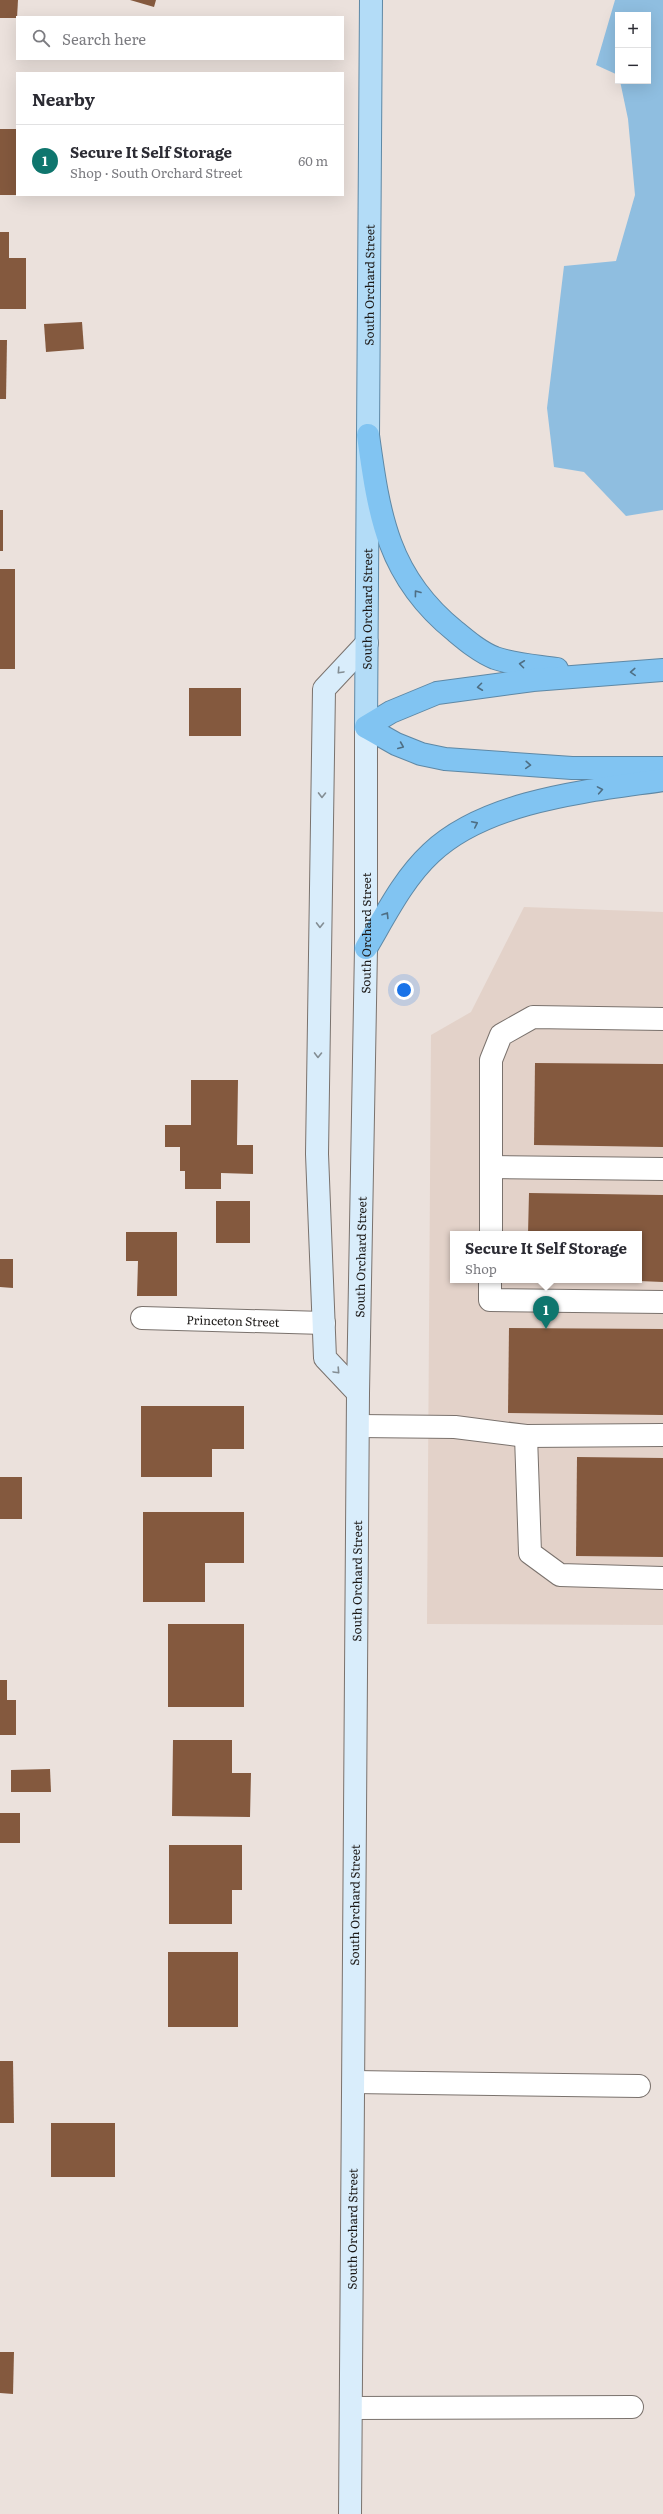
<!DOCTYPE html>
<meta charset="utf-8">
<style>
:root{--surface:#fff;--page:#f2f2f3;--text:#2b2b33;--muted:#7c7c81;--line:#e1e1e2;--accent:#0f766e}
body{margin:0;font-family:Literata,serif;background:var(--page);color:var(--text)}
.controls{position:absolute;right:12px;top:12px;display:grid;overflow:hidden;border-radius:0px;box-shadow:0 4px 16px #0002}
.controls button{width:36px;height:36px;display:grid;place-items:center;padding:0;border:0;border-bottom:1px solid var(--line);background:var(--surface);color:var(--text);font:20px sans-serif}
.you{position:absolute;left:404px;top:990px;width:14px;height:14px;margin:-10px;border:3px solid #fff;border-radius:50%;background:#1a73e8;box-shadow:0 0 0 6px #1a73e833}
.badge{display:grid;place-items:center;width:26px;height:26px;border-radius:50%;background:var(--accent);color:#fff;font-size:13px;font-weight:700}
.pin{position:absolute;translate:-50% -33px;filter:drop-shadow(0 1px 2px #0008)}
.pin::after{content:'';position:absolute;top:21px;width:14px;height:12px;background:inherit;clip-path:polygon(0 0,100% 0,50% 100%)}
.popup{position:absolute;left:450px;top:1231px;width:192px;height:52px;box-sizing:border-box;display:grid;place-content:center;border-radius:0px;background:var(--surface);filter:drop-shadow(0 1px 3px #0005);font-size:13px;white-space:nowrap;color:var(--muted)}
.popup b{font-size:15px;color:var(--text)}
.popup::after{content:'';position:absolute;left:50%;top:100%;margin-left:-8px;border:8px solid transparent;border-top-color:var(--surface)}
.list{margin:0;padding:0;list-style:none}
h2{display:flex;justify-content:space-between;align-items:center;height:52px;margin:0;padding:0 16px;font-size:17px}
h2 small{font-size:13px;font-weight:400;color:var(--muted)}
.list li{display:grid;grid-template-columns:26px 1fr auto;gap:12px;align-items:center;box-sizing:border-box;height:72px;padding:0 16px;border-top:1px solid var(--line)}
.list b{display:block;font-size:15px;white-space:nowrap}
.list p{margin:0;font-size:13px;white-space:nowrap;color:var(--muted)}
.list em{font-size:13px;font-style:normal;color:var(--muted)}
.icon{flex:none;width:22px;height:22px;fill:none;stroke:currentColor;stroke-width:2;stroke-linecap:round;stroke-linejoin:round}
.map{position:relative;flex:none;width:663px;height:2514px;overflow:hidden}
.search{position:absolute;background:var(--surface);box-shadow:0 4px 16px #0002;left:16px;top:16px;width:328px;height:44px;display:flex;align-items:center;gap:10px;box-sizing:border-box;padding:0 14px;border-radius:0px;color:var(--muted);font-size:15px}
.panel{position:absolute;background:var(--surface);box-shadow:0 4px 16px #0002;left:16px;top:72px;width:328px;height:124px;border-radius:0px}
.map>svg:first-child{display:block}
.built{fill:#e3d2c9;fill-rule:evenodd}
.water{fill:#8fbee0}
.building{fill:#84593e}
.lines{fill:none;stroke-linecap:round;stroke-linejoin:round}
.lane-casing{stroke:#7a726d;stroke-width:24}
.street-casing{stroke:#7a726d;stroke-width:24}
.secondary-casing{stroke:#7a726d;stroke-width:24}
.primary-casing{stroke:#5e88a5;stroke-width:24}
.highway-casing{stroke:#5e88a5;stroke-width:24}
.lane{stroke:#fff;stroke-width:22}
.street{stroke:#fff;stroke-width:22}
.secondary{stroke:#d9edfb;stroke-width:22}
.primary{stroke:#b3dcf7;stroke-width:22}
.highway{stroke:#81c4f2;stroke-width:22}
.oneway{stroke:#4e6e84}
.oneway2{stroke:#848e94}
.labels{text-anchor:middle;dominant-baseline:central;stroke-width:4;stroke-linejoin:round;paint-order:stroke}
.street-label{font-size:12px;fill:#1c1917;stroke:#ebe1dc}
</style>
<div class="map">
<svg width="663" height="2514" viewBox="0 0 663 2514">
<rect width="100%" height="100%" fill="#ebe1dc"/>
<path class="built" d="M524,907L663,912V1625L427,1624L431,1035L471,1012ZM453,1234H639V1280H453Z"/>
<polygon class="water" points="615,0 663,0 663,510 626,516 584,472 554,467 547,408 564,266 616,261 635,195 628,119 620,81 648,81 648,15 618,15 618,75 596,65"/>
<g class="building">
<polygon points="0,0 18,0 17,18 0,18"/>
<polygon points="130,0 156,0 154,7"/>
<rect x="0" y="129" width="17" height="66"/>
<polygon points="0,232 9,232 9,258 26,258 26,309 0,309"/>
<polygon points="82,322 84,349 46,352 44,324"/>
<polygon points="0,340 7,340 6,399 0,399"/>
<rect x="0" y="510" width="3" height="41"/>
<rect x="0" y="569" width="15" height="100"/>
<rect x="189" y="688" width="52" height="48"/>
<polygon points="535,1063 663,1064 663,1147 534,1145"/>
<polygon points="191,1080 238,1080 237,1145 253,1145 253,1174 221,1173 221,1189 185,1189 185,1171 180,1171 180,1147 165,1147 165,1125 191,1125"/>
<polygon points="529,1193 663,1195 663,1282 639,1281 639,1234 528,1234"/>
<rect x="216" y="1201" width="34" height="42"/>
<polygon points="126,1232 177,1232 177,1296 137,1296 138,1261 126,1261"/>
<polygon points="0,1259 13,1259 13,1288 0,1287"/>
<polygon points="509,1328 663,1329 663,1415 508,1413"/>
<polygon points="141,1406 244,1406 244,1449 212,1449 212,1477 141,1477"/>
<polygon points="577,1457 663,1458 663,1557 576,1556"/>
<rect x="0" y="1477" width="22" height="42"/>
<polygon points="143,1512 244,1512 244,1563 205,1563 205,1602 143,1602"/>
<rect x="168" y="1624" width="76" height="83"/>
<polygon points="0,1680 7,1680 7,1700 16,1700 16,1735 0,1735"/>
<polygon points="173,1740 232,1740 232,1773 251,1773 250,1817 172,1816"/>
<polygon points="50,1769 51,1792 11,1792 11,1770"/>
<rect x="0" y="1813" width="20" height="30"/>
<polygon points="169,1845 242,1845 242,1890 232,1890 232,1924 169,1924"/>
<rect x="168" y="1952" width="70" height="75"/>
<polygon points="0,2061 13,2061 14,2123 0,2123"/>
<rect x="51" y="2123" width="64" height="54"/>
<polygon points="0,2352 14,2352 13,2394 0,2393"/>
</g>
<g class="lines">
<g class="lane-casing">
<g id="lane">
<polyline points="491,1167 663,1169"/>
<polyline points="491,1234 491,1060 501,1035 533,1017 663,1019"/>
<polyline points="490,1280 490,1300 663,1302"/>
<polyline points="359,1426 455,1427 526,1436 663,1435"/>
<polyline points="526,1436 530,1553 560,1575 663,1578"/>
<polyline points="354,2082 639,2086"/>
<polyline points="351,2408 632,2407"/>
</g>
</g>
<g class="street-casing">
<g id="street">
<path id="s1" d="M142,1318L324,1323"/>
</g>
</g>
<g class="secondary-casing">
<g id="secondary">
<polyline points="358,1393 325,1358 317,1154 324,689 367,643"/>
<path id="s2" d="M350,2514L358,1393L366,948V727"/>
</g>
</g>
<g class="primary-casing">
<g id="primary">
<path id="s3" d="M366,727L371,0"/>
</g>
</g>
<g class="highway-casing">
<g id="highway">
<path d="M368,435C379,516 388,577 455,631C467,641 480,652 495,658C515,665 537,666 557,669"/>
<polyline points="663,670 533,680 437,693 391,712 366,727 396,744 421,754 445,759 572,768 663,768"/>
<path d="M366,948C385,916 403,879 431,853C487,800 589,791 663,780"/>
</g>
</g>
<use href="#lane" class="lane"/>
<use href="#street" class="street"/>
<use href="#secondary" class="secondary"/>
<use href="#primary" class="primary"/>
<use href="#highway" class="highway"/>
</g>
<defs><path id="oneway-chevron" d="M-2-3.5L2.5 0L-2 3.5" fill="none" stroke-width="1.6" stroke-linecap="round" stroke-linejoin="round"/></defs>
<g class="oneway">
<use href="#oneway-chevron" transform="translate(417 593) rotate(-127)"/>
<use href="#oneway-chevron" transform="translate(522 664) rotate(-173)"/>
<use href="#oneway-chevron" transform="translate(633 672) rotate(177)"/>
<use href="#oneway-chevron" transform="translate(480 687) rotate(173)"/>
<use href="#oneway-chevron" transform="translate(401 746) rotate(23)"/>
<use href="#oneway-chevron" transform="translate(528 765) rotate(4)"/>
<use href="#oneway-chevron" transform="translate(600 790) rotate(-10)"/>
<use href="#oneway-chevron" transform="translate(475 824) rotate(-26)"/>
<use href="#oneway-chevron" transform="translate(386 915) rotate(-58)"/>
</g>
<g class="oneway2">
<use href="#oneway-chevron" transform="translate(340 671) rotate(133)"/>
<use href="#oneway-chevron" transform="translate(322 795) rotate(91)"/>
<use href="#oneway-chevron" transform="translate(320 925) rotate(91)"/>
<use href="#oneway-chevron" transform="translate(318 1055) rotate(91)"/>
<use href="#oneway-chevron" transform="translate(337 1371) rotate(47)"/>
</g>
<g class="labels">
<g class="street-label">
<text stroke="none"><textPath href="#s3" startOffset="442">South Orchard Street</textPath></text>
<text stroke="none"><textPath href="#s3" startOffset="118">South Orchard Street</textPath></text>
<text stroke="none"><textPath href="#s2" startOffset="1581">South Orchard Street</textPath></text>
<text stroke="none"><textPath href="#s2" startOffset="1257">South Orchard Street</textPath></text>
<text stroke="none"><textPath href="#s1" startOffset="91">Princeton Street</textPath></text>
<text stroke="none"><textPath href="#s2" startOffset="933">South Orchard Street</textPath></text>
<text stroke="none"><textPath href="#s2" startOffset="609">South Orchard Street</textPath></text>
<text stroke="none"><textPath href="#s2" startOffset="285">South Orchard Street</textPath></text>
</g>
</g>
</svg>
<div class="controls">
<button>+</button>
<button>−</button>
</div>
<div class="you"></div>
<div class="pin badge" style="left:546px;top:1329px">1</div>
<div class="popup"><b>Secure It Self Storage</b>Shop</div>
<div class="search"><svg class="icon" aria-label="search" viewBox="0 0 24 24"><circle cx="10" cy="10" r="6"/><path d="M15 15l6 6"/></svg>Search here</div>
<section class="panel">
<h2>Nearby<small></small></h2>
<ul class="list">
<li><span class="badge">1</span><div><b>Secure It Self Storage</b><p>Shop · South Orchard Street</p></div><em>60 m</em></li>
</ul>
</section>
</div>
